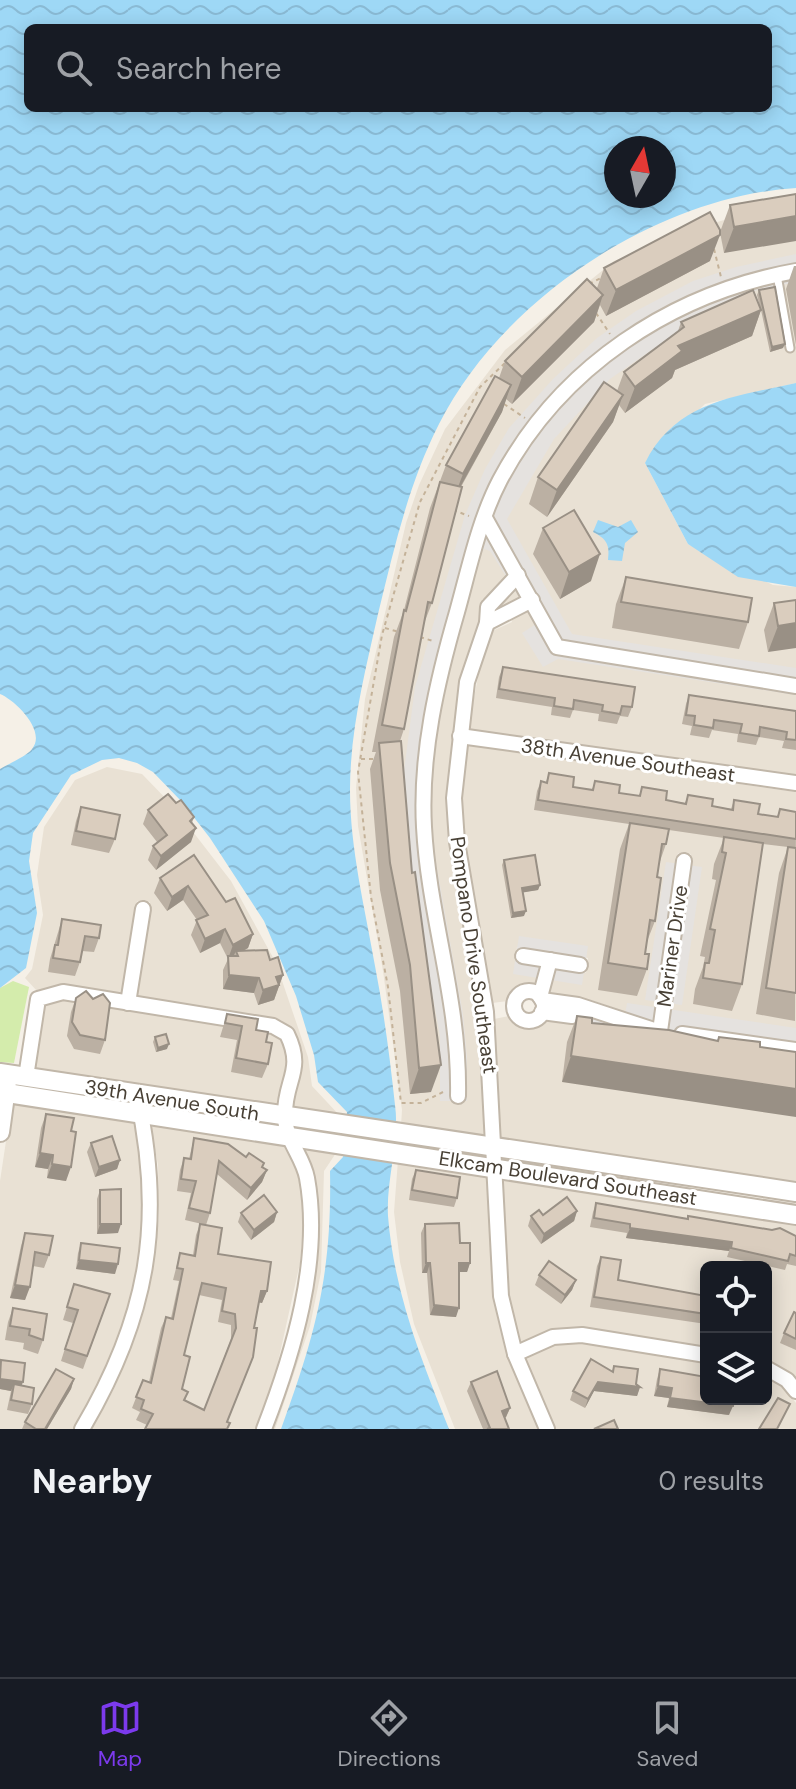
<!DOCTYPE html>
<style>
:root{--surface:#171b24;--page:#242831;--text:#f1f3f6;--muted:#9ea1a6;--line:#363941;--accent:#7c3aed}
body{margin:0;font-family:"DM Sans",sans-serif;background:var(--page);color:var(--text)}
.controls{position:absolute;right:24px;bottom:24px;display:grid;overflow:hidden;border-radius:12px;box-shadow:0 4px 20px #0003}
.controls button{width:72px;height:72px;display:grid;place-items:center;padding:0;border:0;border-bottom:2px solid var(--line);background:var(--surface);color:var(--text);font:40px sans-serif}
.compass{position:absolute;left:604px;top:136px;width:72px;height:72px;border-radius:50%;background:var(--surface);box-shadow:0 4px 20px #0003;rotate:9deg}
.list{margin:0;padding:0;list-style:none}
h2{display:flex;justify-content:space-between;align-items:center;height:104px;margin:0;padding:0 32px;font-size:34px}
h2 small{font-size:26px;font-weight:400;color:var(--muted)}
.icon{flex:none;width:44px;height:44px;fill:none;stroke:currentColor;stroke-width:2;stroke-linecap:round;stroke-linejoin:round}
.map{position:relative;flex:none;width:796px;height:1429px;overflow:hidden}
.search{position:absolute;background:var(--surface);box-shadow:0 4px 20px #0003;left:24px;right:24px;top:24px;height:88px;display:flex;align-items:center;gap:20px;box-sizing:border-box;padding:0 28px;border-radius:12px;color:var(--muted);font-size:30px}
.sheet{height:248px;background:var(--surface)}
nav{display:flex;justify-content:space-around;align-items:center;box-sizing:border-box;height:112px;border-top:2px solid var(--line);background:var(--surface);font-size:22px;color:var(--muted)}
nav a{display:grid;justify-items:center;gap:4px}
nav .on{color:var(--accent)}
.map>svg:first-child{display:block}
.residential{fill:#e9e1d4}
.green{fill:#d4ecac}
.parking{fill:#e5e2df}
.water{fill:url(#water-waves);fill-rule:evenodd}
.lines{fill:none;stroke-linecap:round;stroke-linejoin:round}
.service-casing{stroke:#c1b7a9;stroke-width:11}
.minor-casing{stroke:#c1b7a9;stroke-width:18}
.tertiary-casing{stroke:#c1b7a9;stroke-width:22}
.path{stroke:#c4b299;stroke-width:2;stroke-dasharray:4 4;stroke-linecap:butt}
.service{stroke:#fff;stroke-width:7}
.minor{stroke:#fff;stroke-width:14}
.tertiary{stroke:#fff;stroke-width:18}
.wall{fill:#bbb0a3;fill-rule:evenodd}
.shaded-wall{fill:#999085}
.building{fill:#dacdbe;stroke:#999085;stroke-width:2;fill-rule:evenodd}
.labels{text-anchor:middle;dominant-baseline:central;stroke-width:6;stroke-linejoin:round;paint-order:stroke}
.street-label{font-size:20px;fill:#484035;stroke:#fff}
</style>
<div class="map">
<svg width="796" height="1429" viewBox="0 0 796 1429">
<defs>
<pattern id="water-waves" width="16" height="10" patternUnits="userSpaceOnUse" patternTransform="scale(2)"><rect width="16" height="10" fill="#9ed8f6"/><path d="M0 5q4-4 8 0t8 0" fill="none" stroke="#8abad4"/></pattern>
</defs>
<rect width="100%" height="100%" fill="#f5f0e7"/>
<g class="residential">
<polygon points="796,199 796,383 705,404 645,463 688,544 773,585 796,587 796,776 468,729 483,651 492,631 512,622 509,608 495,612 495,599 482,599 480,623 460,681 447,799 479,1013 485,1083 485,1139 401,1126 402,1110 383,971 358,826 356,788 365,699 406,523 419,485 445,429 505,350 614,261 697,228"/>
<polygon points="466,745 796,792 796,1042 668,1024 691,854 678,853 654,1022 594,1001 549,992 555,969 586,973 588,958 517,947 515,962 541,966 536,985 521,985 508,1001 492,1003 464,840 461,798"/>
<polygon points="107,767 142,774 173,806 231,881 276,963 308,1057 312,1086 341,1117 290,1109 303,1059 293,1030 281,1020 136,996 150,902 137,901 123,994 64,984 37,991 25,978 32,969 43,915 37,875 44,827 75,780"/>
<polygon points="62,1000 270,1034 282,1040 289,1061 276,1107 34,1071 44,1004"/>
<polygon points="509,1016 523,1028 533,1028 545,1021 571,1024 589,1019 796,1058 796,1184 499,1141 494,1019"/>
<polygon points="12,1101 135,1121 144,1166 145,1220 137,1273 124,1326 102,1382 74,1429 0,1429 0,1181"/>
<polygon points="150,1123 283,1143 300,1178 304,1215 300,1263 272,1389 256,1429 91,1429 114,1389 137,1332 151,1276 159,1219 158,1165"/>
<polygon points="300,1145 338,1150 324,1171 321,1272 310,1326 275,1429 272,1429 304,1324 314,1265 318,1215 314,1174"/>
<polygon points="398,1160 486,1173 494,1297 511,1364 539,1429 455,1429 414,1324 400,1262 394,1212"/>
<polygon points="500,1175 796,1223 796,1379 766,1359 766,1267 706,1267 706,1347 583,1328 550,1329 520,1343 508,1295"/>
<polygon points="581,1343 706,1363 706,1399 766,1399 766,1377 783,1386 796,1403 796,1429 555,1429 525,1358 554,1345"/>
</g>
<polygon class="green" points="13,981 29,987 14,1063 0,1062 0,988"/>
<g class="parking">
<polygon points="796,254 796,282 744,293 746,303 666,340 610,379 554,439 507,519 572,634 796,668 796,695 558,659 543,667 522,633 536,624 490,551 484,549 481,553 439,703 429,795 432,840 463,1014 467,1057 467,1101 440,1101 440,1037 410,867 404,771 415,687 465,515 485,469 509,428 553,379 597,338 636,311 693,281 736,267"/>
<polygon points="666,862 702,867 682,1005 645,1000"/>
<polygon points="519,936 588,946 582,985 513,974"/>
<polygon points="627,1003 796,1028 796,1066 583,1034 588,1004 625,1014"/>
</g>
<g class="water">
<path d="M0,0H796V188C656,197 502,299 439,424C408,485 394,549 378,614C365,672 350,730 350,790C350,849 365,908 375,966C384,1012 390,1059 395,1105C400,1141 386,1179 388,1216C394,1292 421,1359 449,1429H281C316,1333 332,1274 330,1171L343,1157L347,1112L318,1082L314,1055L296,996L264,921L210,838L182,802L153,772L137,763L119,758L102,760L71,775L33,833L29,861L37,913L26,968L0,988V769C8,764 27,756 32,749C47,731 15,700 0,694ZM28,28H768V108H28ZM616,148H664V196H616Z"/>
<path d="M796,383V587L738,577L688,544L645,463C676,401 735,397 796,383Z"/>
<path d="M598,520L618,527L631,520L638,532L625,543L622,561L608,560C610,545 607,539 593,532Z"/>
</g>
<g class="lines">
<g class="service-casing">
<polyline id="service" points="777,275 790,348"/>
</g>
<g class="minor-casing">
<g id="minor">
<polyline points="485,518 557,647 796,686"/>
<polyline points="518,575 488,607 487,623 467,682 454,798 457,842 486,1012 501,1296 515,1354 547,1429"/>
<polyline points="487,623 532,600"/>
<polyline points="460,736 796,783"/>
<polyline points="523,956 580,965"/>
<circle cx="529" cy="1006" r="15"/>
<polyline points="540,997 550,960"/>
<polyline points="542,1000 578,1005 657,1031"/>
<polyline points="128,1003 143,909"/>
<polyline points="542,1012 572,1016 590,1011"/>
<polyline points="660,1031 684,861"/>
<polyline points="682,1034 796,1050"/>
<path d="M26,1077L38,999L63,992L273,1026L287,1034C305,1071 284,1080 285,1116C285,1140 303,1156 307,1178C322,1260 293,1354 264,1429"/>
<path d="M458,1096C460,1000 429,919 424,827C420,754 437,681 457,612C469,569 479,520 500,480C560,367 672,293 796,271"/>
<polyline points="515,1354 553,1337 582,1335 706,1355"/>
<polyline points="766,1368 787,1380 796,1391"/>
<path d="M82,1429C148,1318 165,1221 137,1095"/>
</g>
</g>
<g class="tertiary-casing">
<g id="tertiary">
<polyline points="0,1073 796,1192"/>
<polyline points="0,1092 796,1215"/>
<polyline points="0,1132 7,1081"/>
</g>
</g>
<g class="path">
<polyline points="714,249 721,277"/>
<polyline points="589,284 601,278"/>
<polyline points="596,313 610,334"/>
<polyline points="504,404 525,418"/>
<polyline points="453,510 469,516"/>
<polyline points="385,628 399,632"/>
<polyline points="420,637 433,641"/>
<polyline points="361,759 375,759"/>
<polyline points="443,1092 421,1103 401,1103 388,987 371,897 358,772 382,635 420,502 480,387 506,362"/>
</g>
<use href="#service" class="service"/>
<use href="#minor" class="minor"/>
<use href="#tertiary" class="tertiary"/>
</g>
<g class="wall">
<polygon points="796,194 724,253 720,232 730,205"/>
<polygon points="710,261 606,316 600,305 594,322 512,404 506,399 502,412 461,487 432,603 423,626 404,729 400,741 431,1092 410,1094 400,991 380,890 370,769 376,752 372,752 394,637 404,610 430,508 446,465 499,378 505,361 597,288 604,268"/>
<polygon points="794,266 796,266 796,345 786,289"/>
<polygon points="759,290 783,348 770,352 761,310 752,336 675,370 672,378 625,413 619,405 613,422 547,517 529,504 538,477 617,391 624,372 678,331 681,322 760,307 757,295"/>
<polygon points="543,528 591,581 560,599 533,554"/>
<polygon points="626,577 748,622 739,649 612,628 616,604"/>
<polygon points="796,600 768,652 764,630 774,603"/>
<polygon points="503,667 632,707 628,717 620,716 617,724 598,721 599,714 573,710 570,718 551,715 552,707 496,698 499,677"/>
<polygon points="689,695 796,711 796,750 782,748 784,741 759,737 756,745 737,742 738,734 712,730 709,738 690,735 692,726 682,724 686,704"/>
<polygon points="549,773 573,787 592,790 595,781 619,793 639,796 642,787 666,800 685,803 688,795 712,806 731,809 734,800 758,814 777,817 780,809 796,812 795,1021 756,1014 779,873 788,847 763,844 742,984 732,1011 693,1004 695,989 703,967 705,957 700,956 716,880 712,879 714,864 724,838 669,830 666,844 658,867 657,877 655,921 646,944 645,954 647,969 637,996 598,990 620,849 629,824 534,810 537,791 541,781 546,782"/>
<polygon points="176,803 194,817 192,823 191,842 156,870 148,860 153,846 157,842 143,824 148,810"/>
<polygon points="81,807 115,839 109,853 71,845 76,821"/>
<polygon points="194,855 226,902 253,934 248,948 243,951 270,960 283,975 274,1000 258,1005 254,993 223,989 223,970 228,959 220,943 200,953 191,935 197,920 183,900 167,911 154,893 160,878"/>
<polygon points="504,860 540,885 538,890 523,892 524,916 511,918 502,865"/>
<polygon points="62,919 99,938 94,952 82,951 80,962 75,976 48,972 50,959"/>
<polygon points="76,998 105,1040 100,1054 74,1049 67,1036 71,1012"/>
<polygon points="227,1014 266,1042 268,1064 262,1078 231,1072 237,1040 220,1037"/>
<polygon points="577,1016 592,1023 718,1041 719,1037 760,1047 562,1082 567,1042"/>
<polygon points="155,1037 167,1049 156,1052 153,1042"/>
<polygon points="46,1114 71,1131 66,1181 47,1178 48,1169 35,1167 41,1128"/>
<path d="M194,1138L267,1170L262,1182L247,1200L217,1174L210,1213L206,1225L218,1254L267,1291L262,1303L259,1302L227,1422L147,1425L136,1420L140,1412L132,1408L143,1380L149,1382L161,1328L166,1317L171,1318L179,1281L173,1280L180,1253L193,1255L196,1235L200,1224H202L185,1220L191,1193L177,1191L180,1170L184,1158L189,1159ZM199,1295L222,1300L218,1322L231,1325V1339L204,1410L185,1400L188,1392L182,1389L184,1355Z"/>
<polygon points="91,1143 120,1160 117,1169 95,1177 87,1152"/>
<polygon points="416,1170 457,1198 454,1207 409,1200 412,1179"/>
<polygon points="100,1190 118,1233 97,1234 97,1199"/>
<polygon points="596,1203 687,1219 796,1236 796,1266 787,1264 785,1270 727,1257 729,1251 626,1238 627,1233 590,1227 593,1212"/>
<polygon points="577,1211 574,1221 541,1244 528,1226 531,1216"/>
<polygon points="277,1212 274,1222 251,1240 238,1222 241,1213"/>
<polygon points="425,1224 460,1243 470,1263 467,1272 459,1272 456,1317 430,1315 427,1273 422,1273 421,1233"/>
<polygon points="25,1233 49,1255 44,1268 33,1266 25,1300 10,1298 21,1246"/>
<polygon points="81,1243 115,1274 76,1269 78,1253"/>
<polygon points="601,1257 618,1280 706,1296 706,1324 590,1307 597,1266"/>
<polygon points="539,1275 576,1280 572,1290 561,1304 535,1285"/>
<polygon points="74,1284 110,1294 83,1369 61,1361 73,1323 63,1320"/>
<polygon points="13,1308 43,1340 38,1354 23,1349 24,1343 5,1340 8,1322"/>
<polygon points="796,1313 796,1350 780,1343 784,1333"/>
<polygon points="1,1360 22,1385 32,1404 28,1414 7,1410 11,1391 0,1389 0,1364"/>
<polygon points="614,1366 640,1387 637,1396 594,1391 585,1408 570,1400 573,1391 612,1371"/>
<polygon points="660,1369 729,1415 667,1407 669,1398 654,1396 657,1379"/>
<polygon points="74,1379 71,1389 47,1429 22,1429 25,1422"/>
<polygon points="471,1382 510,1408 506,1417 505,1418 509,1429 483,1429 467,1391"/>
</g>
<g class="shaded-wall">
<polygon points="796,216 796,241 724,253 734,227"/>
<polygon points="720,235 710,261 606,316 616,290"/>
<polygon points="603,295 594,322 512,404 522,377"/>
<polygon points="761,310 752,336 675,370 672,378 625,413 635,387 678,346"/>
<polygon points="785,344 783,348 770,352 772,347"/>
<polygon points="511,385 502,412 453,500 463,474"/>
<polygon points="623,395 613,422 547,517 557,490"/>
<polygon points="600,554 591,581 560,599 569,572"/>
<polygon points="796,623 796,648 768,652 778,626"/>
<polygon points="196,828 191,842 156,870 161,856"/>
<polygon points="540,885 538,890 520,893 522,888"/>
<polygon points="188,886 183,900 167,911 172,897"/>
<polygon points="526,911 524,916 511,918 513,913"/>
<polygon points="225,929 220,943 200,953 205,939"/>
<polygon points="253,934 248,948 237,954 236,951 234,955 228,959 233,945"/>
<polygon points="229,975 259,978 254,993 223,989"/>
<polygon points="283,975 274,1000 258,1005 263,990 276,977"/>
<polygon points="169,1044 167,1049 156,1052 158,1048"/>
<polygon points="571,1056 796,1089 796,1117 562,1082"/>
<polygon points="441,1065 431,1092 410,1094 419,1068"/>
<polygon points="40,1153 53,1155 48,1169 35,1167"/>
<polygon points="120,1160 117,1169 95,1177 99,1167"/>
<polygon points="52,1164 71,1167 66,1181 47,1178"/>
<polygon points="267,1170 262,1182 247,1200 251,1188"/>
<polygon points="577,1211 574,1221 541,1244 544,1234"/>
<polygon points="277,1212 274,1222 251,1240 254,1230"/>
<polygon points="100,1224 121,1224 118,1233 97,1234"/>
<polygon points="630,1228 732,1242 729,1251 626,1238"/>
<polygon points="79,1260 118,1264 115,1274 76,1269"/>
<polygon points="426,1263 430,1263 427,1273 422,1273"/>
<polygon points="459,1263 470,1263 467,1272 456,1272"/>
<polygon points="576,1280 572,1290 561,1304 565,1295"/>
<polygon points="15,1285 30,1287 25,1300 10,1298"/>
<polygon points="261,1291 267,1291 262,1303 257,1302"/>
<polygon points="434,1305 459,1308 456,1317 430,1315"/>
<polygon points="0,1379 23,1382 19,1392 14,1384 11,1391 0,1389"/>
<polygon points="74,1379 71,1389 47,1429 45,1429"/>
<polygon points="598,1382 640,1387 637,1396 594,1391 585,1408 588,1399"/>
<polygon points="658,1386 672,1388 669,1398 654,1396"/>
<polygon points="670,1398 733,1406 729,1415 667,1407"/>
<polygon points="510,1408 506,1417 498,1421 502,1411"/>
</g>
<g class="building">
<polygon points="796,194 796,216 734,227 730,205"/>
<polygon points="710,212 720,230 720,235 616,290 604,268"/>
<polygon points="587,279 603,295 522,377 505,361"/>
<polygon points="775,287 785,344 772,347 759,290"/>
<polygon points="753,290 761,310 678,346 682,351 635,387 624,372 684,327 681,322"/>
<polygon points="495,376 511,385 463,474 446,465"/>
<polygon points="604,382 623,395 557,490 538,477"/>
<polygon points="440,482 462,487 432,603 428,602 404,729 382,725 404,610 406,611"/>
<polygon points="574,510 600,554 569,572 543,528"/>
<polygon points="626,577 752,598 748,622 621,602"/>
<polygon points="796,600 796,623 778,626 774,603"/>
<polygon points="503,667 635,687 632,707 622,706 620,714 602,711 603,705 574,700 573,709 554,706 555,698 499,689"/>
<polygon points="689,695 796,711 796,740 786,739 787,732 760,727 759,736 740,733 742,724 714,720 713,728 694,725 695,716 686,715"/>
<polygon points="401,741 412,873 415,872 441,1065 419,1068 410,965 390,863 379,743"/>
<polygon points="549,773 574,777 573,787 593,790 595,781 620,785 619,793 640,796 642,787 667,791 666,800 686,804 688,795 713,799 712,806 733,810 734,800 760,804 758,814 778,817 780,809 796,812 796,839 538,800 541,781 547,783"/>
<polygon points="168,794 176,803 181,800 194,817 190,821 196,828 161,856 153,846 167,835 148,810"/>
<polygon points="81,807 120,815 115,839 76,831"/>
<polygon points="630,823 669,829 666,844 662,844 657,877 661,878 655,921 650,920 645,954 649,954 647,969 608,963"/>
<polygon points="724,837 763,843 742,984 703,978 705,963 709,963 715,930 710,929 726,853 722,852"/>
<polygon points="788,847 796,848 796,993 766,988"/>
<polygon points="194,855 226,902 235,898 253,934 233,945 225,929 205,939 196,920 208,915 188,886 172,897 160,878"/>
<polygon points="535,855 540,885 522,888 526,911 513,913 504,860"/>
<polygon points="62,919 101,925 99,938 85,936 80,962 53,958 55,945 58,945"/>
<polygon points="267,950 270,960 278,957 283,975 276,977 279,985 263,990 259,978 229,975 228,956 238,956 236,951"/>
<polygon points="86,991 93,999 103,994 110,1003 105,1040 80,1035 72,1022 76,998"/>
<polygon points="227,1014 258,1019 256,1030 268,1032 266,1042 272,1043 268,1064 236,1058 242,1026 225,1023"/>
<polygon points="577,1016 592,1018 592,1023 669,1030 718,1041 719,1037 760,1042 760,1047 796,1052 796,1089 571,1056"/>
<polygon points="166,1034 169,1044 158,1048 155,1037"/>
<polygon points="46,1114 74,1118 71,1131 76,1132 71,1167 52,1164 53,1155 40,1153"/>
<polygon points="112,1136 120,1160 99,1167 91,1143"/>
<polygon points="194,1138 228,1144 246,1157 249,1153 264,1163 262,1167 267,1170 251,1188 219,1161 210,1213 189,1208 196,1181 181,1179 184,1158 191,1159"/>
<polygon points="416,1170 460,1177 457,1198 412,1190"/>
<polygon points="121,1189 121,1224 100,1224 100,1190"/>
<polygon points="264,1195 277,1212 254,1230 241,1213"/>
<polygon points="567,1197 577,1211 544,1234 531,1216 539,1210 543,1215"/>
<polygon points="596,1203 688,1219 688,1216 772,1230 780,1228 796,1236 796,1256 790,1254 788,1261 731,1248 732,1242 630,1228 630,1224 594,1218"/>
<polygon points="459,1223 460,1243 470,1243 470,1263 459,1263 459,1308 434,1305 430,1263 426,1263 425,1224"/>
<path d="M200,1224L222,1228L218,1254L271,1262L267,1291H261L254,1328H257L253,1357L227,1422L230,1423L227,1429H145L153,1414L141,1409L144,1400L136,1397L143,1380L151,1383L166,1317L173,1319L183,1269L177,1268L180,1253L195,1256ZM202,1283L226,1288L222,1311L235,1314L236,1328L204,1410L184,1400L188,1392L182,1389L190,1357L184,1355Z"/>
<polygon points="25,1233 53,1236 49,1255 35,1252 30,1287 15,1285"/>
<polygon points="81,1243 120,1248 118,1264 79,1260"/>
<polygon points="601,1257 621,1260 618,1280 706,1296 706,1314 594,1297"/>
<polygon points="549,1261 576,1280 565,1295 539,1275"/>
<polygon points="74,1284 110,1294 87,1356 65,1349 78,1310 67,1307"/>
<polygon points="13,1308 47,1314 43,1340 29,1335 30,1329 10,1326"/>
<polygon points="794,1312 796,1313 796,1339 784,1333"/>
<polygon points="591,1359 613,1372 614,1366 638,1369 636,1384 640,1387 598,1382 588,1399 573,1391"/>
<polygon points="1,1360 25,1363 23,1382 0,1379"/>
<polygon points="56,1369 74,1379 45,1429 36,1429 25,1422"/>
<polygon points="660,1369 706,1377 706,1399 734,1399 733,1406 670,1398 672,1388 658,1386"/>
<polygon points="497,1371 510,1408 502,1411 509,1429 487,1429 490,1428 471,1382"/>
<polygon points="14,1384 34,1388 32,1404 11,1400"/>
<polygon points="778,1398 790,1404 777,1429 759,1429"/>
<polygon points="614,1420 618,1429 594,1429"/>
</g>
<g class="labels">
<g class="street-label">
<text transform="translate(628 760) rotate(8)">38th Avenue Southeast</text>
<text transform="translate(672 946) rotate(-82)">Mariner Drive</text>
<text transform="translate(474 955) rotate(82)">Pompano Drive Southeast</text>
<text transform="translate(172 1100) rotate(9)">39th Avenue South</text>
<text transform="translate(568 1178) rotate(9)">Elkcam Boulevard Southeast</text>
</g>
</g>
</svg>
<div class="controls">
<button><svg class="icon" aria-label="locate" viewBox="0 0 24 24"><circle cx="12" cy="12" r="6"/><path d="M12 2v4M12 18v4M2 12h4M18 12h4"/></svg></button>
<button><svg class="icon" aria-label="layers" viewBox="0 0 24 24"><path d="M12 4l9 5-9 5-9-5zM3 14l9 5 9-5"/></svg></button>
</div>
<svg class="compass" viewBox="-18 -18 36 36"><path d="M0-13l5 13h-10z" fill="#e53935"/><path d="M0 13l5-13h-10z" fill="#9ea1a6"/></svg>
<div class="search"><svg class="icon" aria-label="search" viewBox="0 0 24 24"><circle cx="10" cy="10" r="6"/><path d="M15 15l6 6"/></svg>Search here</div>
</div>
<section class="sheet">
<h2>Nearby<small>0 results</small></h2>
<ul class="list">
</ul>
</section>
<nav>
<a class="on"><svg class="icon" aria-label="map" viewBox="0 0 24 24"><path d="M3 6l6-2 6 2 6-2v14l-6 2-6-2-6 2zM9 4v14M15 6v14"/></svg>Map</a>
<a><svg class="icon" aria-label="directions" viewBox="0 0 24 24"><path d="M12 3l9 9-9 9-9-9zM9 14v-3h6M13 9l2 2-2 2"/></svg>Directions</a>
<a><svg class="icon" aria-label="saved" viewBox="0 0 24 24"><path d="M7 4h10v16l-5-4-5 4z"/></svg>Saved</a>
</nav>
